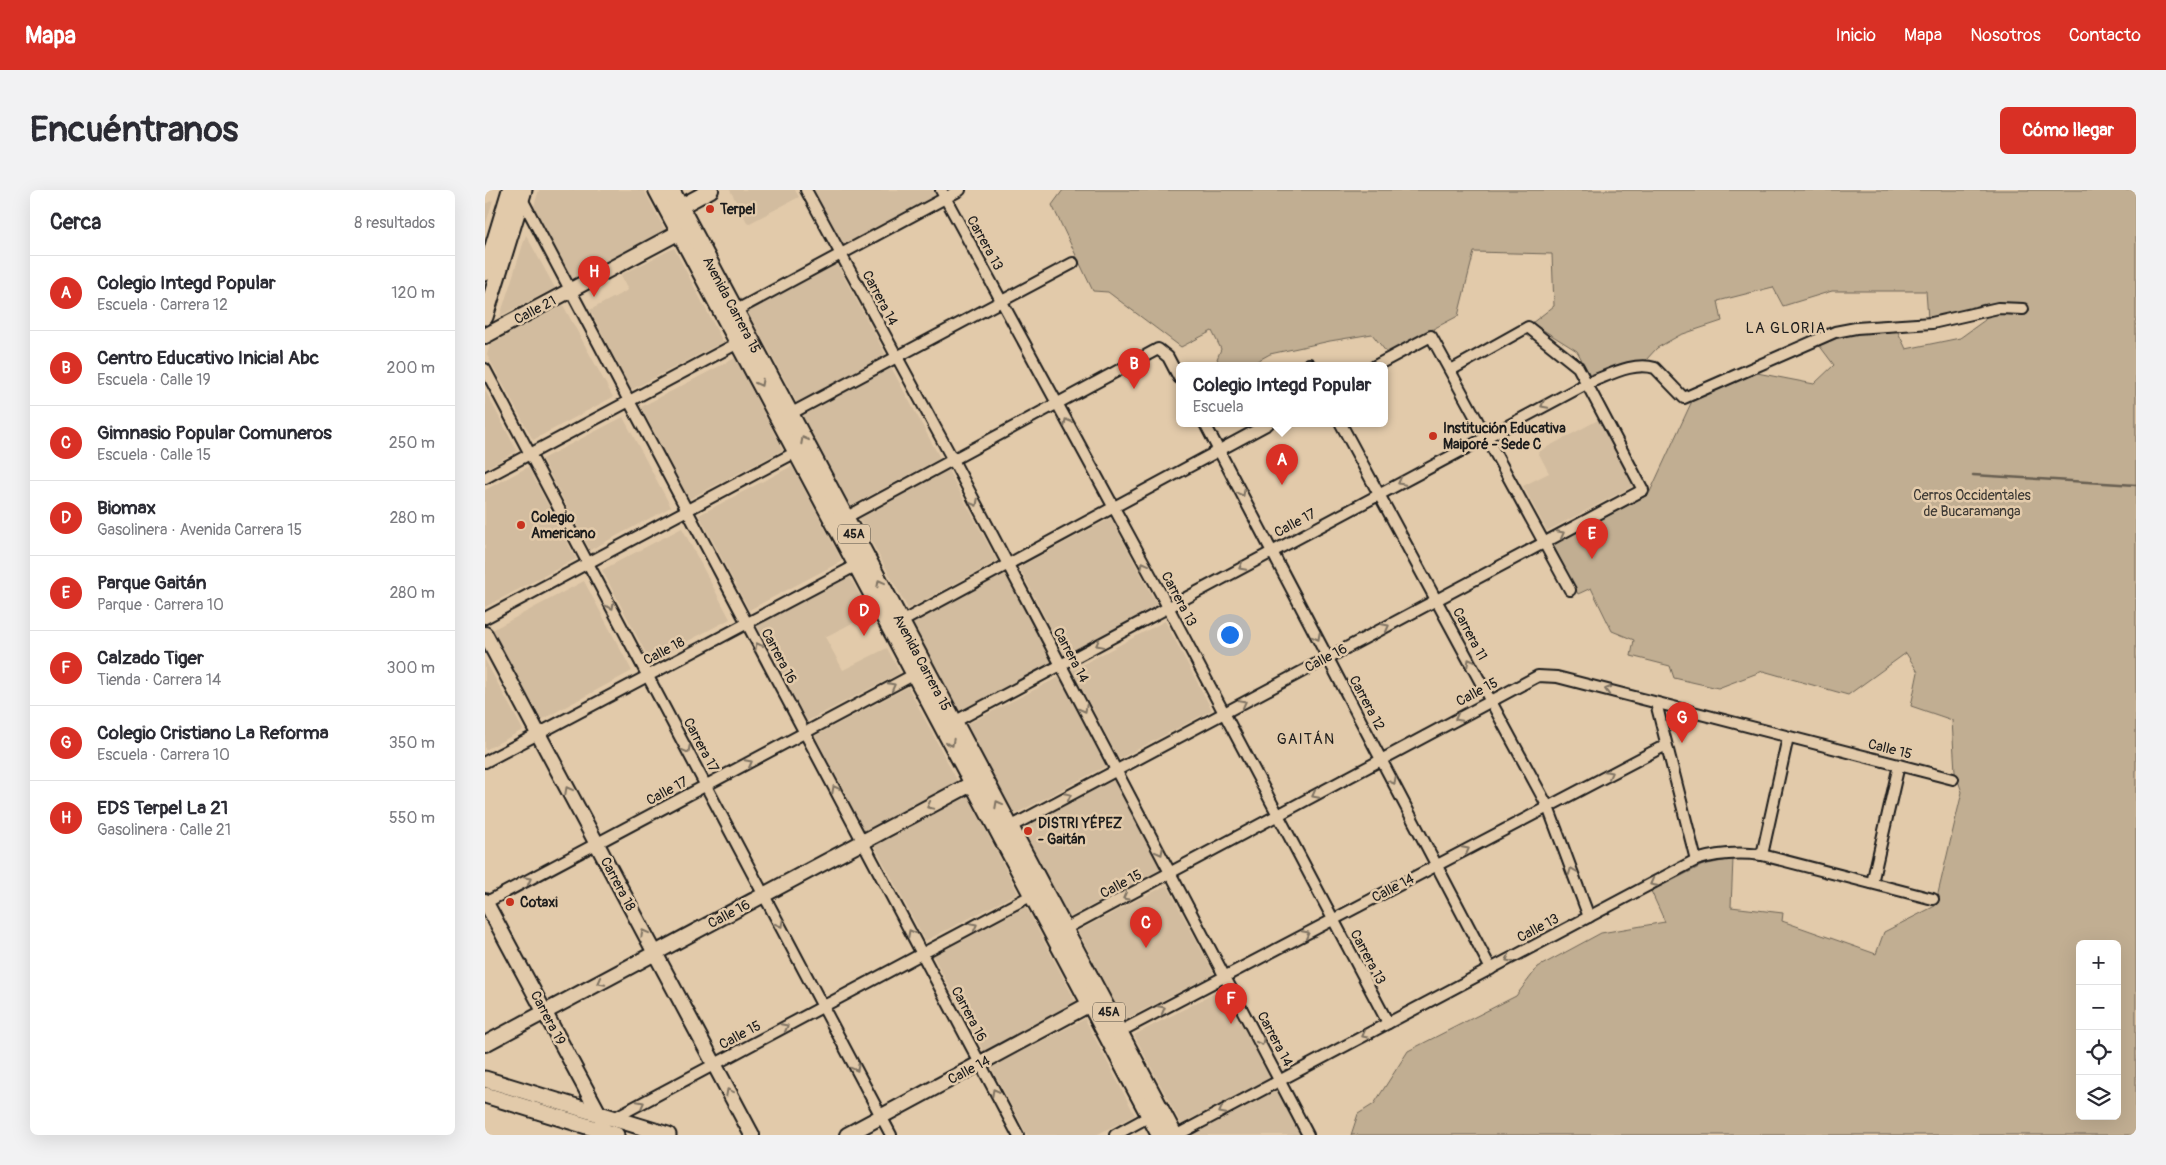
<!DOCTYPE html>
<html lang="es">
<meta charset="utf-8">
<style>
:root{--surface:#fff;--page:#f2f2f3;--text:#2b2b33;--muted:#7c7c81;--line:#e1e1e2;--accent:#d93025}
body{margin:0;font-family:Pangolin,sans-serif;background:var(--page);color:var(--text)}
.controls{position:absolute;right:15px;bottom:15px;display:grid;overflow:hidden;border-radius:8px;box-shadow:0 5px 20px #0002}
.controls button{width:45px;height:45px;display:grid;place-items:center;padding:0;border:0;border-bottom:1px solid var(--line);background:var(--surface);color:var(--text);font:25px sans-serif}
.you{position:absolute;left:744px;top:444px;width:18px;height:18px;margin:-12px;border:4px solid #fff;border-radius:50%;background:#1a73e8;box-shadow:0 0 0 8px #1a73e833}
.badge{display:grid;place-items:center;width:32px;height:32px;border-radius:50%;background:var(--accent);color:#fff;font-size:16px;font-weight:700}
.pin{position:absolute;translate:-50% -41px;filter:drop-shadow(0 1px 2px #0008)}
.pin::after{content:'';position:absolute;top:26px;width:18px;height:15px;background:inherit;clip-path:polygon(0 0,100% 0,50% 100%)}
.popup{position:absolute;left:691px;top:172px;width:212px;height:65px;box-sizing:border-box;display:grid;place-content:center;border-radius:8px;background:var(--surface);filter:drop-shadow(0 1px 4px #0005);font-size:16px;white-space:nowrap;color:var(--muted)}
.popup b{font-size:19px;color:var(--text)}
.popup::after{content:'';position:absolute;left:50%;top:100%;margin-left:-10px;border:10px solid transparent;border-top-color:var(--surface)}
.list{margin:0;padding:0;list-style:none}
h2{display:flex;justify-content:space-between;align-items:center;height:65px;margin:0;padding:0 20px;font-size:21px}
h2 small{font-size:16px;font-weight:400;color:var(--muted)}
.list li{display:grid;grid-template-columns:32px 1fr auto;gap:15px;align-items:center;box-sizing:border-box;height:75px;padding:0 20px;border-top:1px solid var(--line)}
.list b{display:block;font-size:19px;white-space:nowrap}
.list p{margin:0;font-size:16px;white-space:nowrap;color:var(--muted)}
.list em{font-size:16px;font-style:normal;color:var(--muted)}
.icon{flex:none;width:28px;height:28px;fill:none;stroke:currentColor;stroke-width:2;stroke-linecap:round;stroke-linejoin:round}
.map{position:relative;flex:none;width:1651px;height:945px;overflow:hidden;border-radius:8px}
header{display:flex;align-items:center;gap:30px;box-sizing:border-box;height:70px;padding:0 25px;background:var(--accent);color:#fff}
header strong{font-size:24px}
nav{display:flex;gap:28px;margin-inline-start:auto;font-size:18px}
.intro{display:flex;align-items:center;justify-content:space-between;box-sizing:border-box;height:120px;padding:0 30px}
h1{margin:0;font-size:35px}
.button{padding:12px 22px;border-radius:8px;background:var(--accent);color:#fff;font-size:18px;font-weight:700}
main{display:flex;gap:30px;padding:0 30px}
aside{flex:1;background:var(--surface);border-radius:8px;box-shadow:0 5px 20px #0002}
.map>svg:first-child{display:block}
.built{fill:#d2bc9f}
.green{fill:#c1ae92;stroke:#6e6557;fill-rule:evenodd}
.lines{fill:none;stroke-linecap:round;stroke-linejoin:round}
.stream{stroke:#675e51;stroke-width:2.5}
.minor-casing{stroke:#1c1c1c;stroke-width:14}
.tertiary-casing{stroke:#1c1c1c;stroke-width:18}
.secondary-casing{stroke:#1c1c1c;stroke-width:19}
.primary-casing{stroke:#1c1c1c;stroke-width:20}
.minor{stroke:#e2caaa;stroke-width:10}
.tertiary{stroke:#e2caaa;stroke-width:14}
.secondary{stroke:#e2caaa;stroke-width:15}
.primary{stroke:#e2caaa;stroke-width:16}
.oneway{stroke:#7f7363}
.poi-dot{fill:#c8321e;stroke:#e2caaa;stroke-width:2}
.labels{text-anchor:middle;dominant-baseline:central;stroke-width:5;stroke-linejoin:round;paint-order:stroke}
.shield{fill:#e2caaa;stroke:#575047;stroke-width:1}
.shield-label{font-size:12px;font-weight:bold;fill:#1c1c1c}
.poi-label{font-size:14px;font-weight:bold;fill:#1c1c1c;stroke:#e2caaa;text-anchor:start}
.street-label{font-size:14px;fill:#1c1c1c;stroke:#e2caaa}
.park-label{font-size:14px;fill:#3d3934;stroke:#e2caaa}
.neighbourhood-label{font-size:15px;letter-spacing:1px;fill:#1c1c1c;stroke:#e2caaa}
</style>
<header>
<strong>Mapa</strong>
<nav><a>Inicio</a><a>Mapa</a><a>Nosotros</a><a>Contacto</a></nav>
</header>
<div class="intro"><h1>Encuéntranos</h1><a class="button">Cómo llegar</a></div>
<main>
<aside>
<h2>Cerca<small>8 resultados</small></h2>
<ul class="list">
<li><span class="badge">A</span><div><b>Colegio Integd Popular</b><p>Escuela · Carrera 12</p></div><em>120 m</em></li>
<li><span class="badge">B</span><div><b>Centro Educativo Inicial Abc</b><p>Escuela · Calle 19</p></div><em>200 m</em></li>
<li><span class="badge">C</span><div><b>Gimnasio Popular Comuneros</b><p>Escuela · Calle 15</p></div><em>250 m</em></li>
<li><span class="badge">D</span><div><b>Biomax</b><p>Gasolinera · Avenida Carrera 15</p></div><em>280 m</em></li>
<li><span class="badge">E</span><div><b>Parque Gaitán</b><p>Parque · Carrera 10</p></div><em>280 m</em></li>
<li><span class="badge">F</span><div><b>Calzado Tiger</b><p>Tienda · Carrera 14</p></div><em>300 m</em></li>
<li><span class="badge">G</span><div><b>Colegio Cristiano La Reforma</b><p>Escuela · Carrera 10</p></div><em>350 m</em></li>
<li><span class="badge">H</span><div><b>EDS Terpel La 21</b><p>Gasolinera · Calle 21</p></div><em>550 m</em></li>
</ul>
</aside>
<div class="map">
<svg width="1651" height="945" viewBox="0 0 1651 945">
<rect width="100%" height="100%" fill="#e2caaa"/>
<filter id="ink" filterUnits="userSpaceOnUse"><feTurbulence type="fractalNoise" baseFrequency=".02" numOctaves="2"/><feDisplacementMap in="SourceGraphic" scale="10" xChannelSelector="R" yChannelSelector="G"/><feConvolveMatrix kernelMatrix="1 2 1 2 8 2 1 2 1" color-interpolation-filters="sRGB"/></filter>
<g filter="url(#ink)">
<g class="built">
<polygon points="54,0 159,0 180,40 87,89 49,16"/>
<polygon points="245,0 310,0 314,7 263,34"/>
<polygon points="328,0 448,0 451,6 358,55"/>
<polygon points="8,10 0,37 0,14"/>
<polygon points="41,45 70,98 15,126"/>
<polygon points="189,58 238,152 146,200 105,120 143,100 136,85"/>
<polygon points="352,74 401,165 312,213 263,122"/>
<polygon points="78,115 128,207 48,250 2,165 5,154"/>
<polygon points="250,168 298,260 204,309 156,217"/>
<polygon points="406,177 455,268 366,316 317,226"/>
<polygon points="0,200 32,261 0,279"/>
<polygon points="138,227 186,317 105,360 57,269"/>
<polygon points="1115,229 1150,295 1062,341 1038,296 1064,283 1053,262"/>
<polygon points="307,276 357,371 264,420 214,325"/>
<polygon points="43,277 91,369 0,417 0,300"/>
<polygon points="463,280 512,371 423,419 374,329"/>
<polygon points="626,328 673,417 580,466 534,377"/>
<polygon points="197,338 245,429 165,471 117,380"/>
<polygon points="520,383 567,473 474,521 427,432"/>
<polygon points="365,387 385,424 340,447 358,480 402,458 415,483 322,531 272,435"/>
<polygon points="99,391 147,481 56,530 7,440"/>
<polygon points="680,431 727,520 634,569 587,480"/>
<polygon points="0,470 38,540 0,560"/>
<polygon points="574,487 621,576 528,625 481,535"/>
<polygon points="423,497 474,594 380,642 330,546"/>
<polygon points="629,590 676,679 583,728 536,638"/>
<polygon points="483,606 533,703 440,751 389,655"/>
<polygon points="682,695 729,784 639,830 593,741"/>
<polygon points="541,717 592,814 499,862 448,766"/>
<polygon points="738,799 785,888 696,934 649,845"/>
<polygon points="600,829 650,925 611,945 542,945 506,877"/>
<polygon points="791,899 815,945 705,945"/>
</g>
<path class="green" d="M578,0H1651V945H866L873,924L889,914L923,861L1031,806L1053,777L1116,743L1180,732L1166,701L1218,675L1248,669L1246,717L1298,723L1297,731L1391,764L1399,742L1450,716L1477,602L1470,582L1467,530L1426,516L1433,482L1421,463L1363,505L1278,481L1233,498L1189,488L1185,476L1146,466L1149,450L1127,441L1106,398L1093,404L1068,355L1164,304L1207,211L1272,183L1329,194L1349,175L1334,155L1361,143L1412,140L1421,159L1475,148L1500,130L1499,114L1468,125L1443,129L1441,101H1347L1298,116L1288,97L1233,111L1237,131L1195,145L1172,158L1160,171L1136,175L1106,187L1092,161L1047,133L1069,116L1067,64L989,62L973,126L902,163L887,144L845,151L785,164L763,176H737L732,169L736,159L727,141L696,157L623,102L608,101L567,15ZM1595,754H1632V926H1595Z"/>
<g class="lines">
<polyline class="stream" points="1488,285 1651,295"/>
<g class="minor-casing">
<g id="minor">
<polyline points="321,0 468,270 823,945"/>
<polyline points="456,0 683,417 903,833"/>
<polyline points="36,7 533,945"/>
<polyline points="250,121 475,0"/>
<polyline points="824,174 825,176"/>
<polyline points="890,176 946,146 1085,400"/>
<polyline points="0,179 406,945"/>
<polyline points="305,224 588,73"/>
<polyline points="720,234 1006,779"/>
<polyline points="856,234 1063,617 1104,727"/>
<polyline points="0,288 253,153"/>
<polyline points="360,328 673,159 683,167 694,188"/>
<polyline points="0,428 311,262"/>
<polyline points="416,432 783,234"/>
<polyline points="1171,513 1211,670"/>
<path d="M469,532L1103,193C1123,186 1148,171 1170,178L1199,208L1350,142L1371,138L1447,133L1513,118L1538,119"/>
<polyline points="0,572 372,375"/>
<polyline points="525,637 1158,300 1093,177 1043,137 966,180"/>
<polyline points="1277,665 1303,547"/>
<polyline points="1387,693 1414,575"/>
<polyline points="0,713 430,484"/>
<polyline points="576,741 1053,486 1072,487 1468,589"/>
<polyline points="634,842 1181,555"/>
<polyline points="127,929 551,703"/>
<polyline points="630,945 665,926"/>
<path d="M692,945L1211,670C1233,663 1254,662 1277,665L1448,709"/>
</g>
</g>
<g class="tertiary-casing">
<g id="tertiary">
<polyline points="187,21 226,0"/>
<polyline points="0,146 202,38"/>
<polyline points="0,444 267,945"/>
<polyline points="0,711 118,931"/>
<polyline points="0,854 488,593"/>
<polyline points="362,945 605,814"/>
</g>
</g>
<g class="secondary-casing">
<g id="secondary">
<polyline points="0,83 25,0"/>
<polyline points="0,127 39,0"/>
<polyline points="0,889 183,945"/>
<polyline points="0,905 131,945"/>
</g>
</g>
<g class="primary-casing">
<g id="primary">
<polyline points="172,0 675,945"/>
<path id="s1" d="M186,0L689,945"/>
</g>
</g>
<use href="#minor" class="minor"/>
<use href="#tertiary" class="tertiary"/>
<use href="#secondary" class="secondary"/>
<use href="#primary" class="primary"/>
</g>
<defs><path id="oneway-chevron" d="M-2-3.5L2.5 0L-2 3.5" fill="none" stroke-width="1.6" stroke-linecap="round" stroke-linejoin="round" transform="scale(1.25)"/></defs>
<g class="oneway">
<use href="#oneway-chevron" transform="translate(275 193) rotate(62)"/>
<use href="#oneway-chevron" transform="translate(1059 215) rotate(152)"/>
<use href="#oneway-chevron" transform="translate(582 232) rotate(-119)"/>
<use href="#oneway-chevron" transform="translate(319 250) rotate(-118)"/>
<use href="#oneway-chevron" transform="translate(916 292) rotate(152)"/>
<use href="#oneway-chevron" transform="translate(757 303) rotate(62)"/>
<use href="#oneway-chevron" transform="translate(490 313) rotate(62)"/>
<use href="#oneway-chevron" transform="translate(1076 344) rotate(-28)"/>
<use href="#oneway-chevron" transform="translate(659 375) rotate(-119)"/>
<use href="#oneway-chevron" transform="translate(757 377) rotate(152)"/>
<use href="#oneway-chevron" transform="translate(395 393) rotate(-118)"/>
<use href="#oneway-chevron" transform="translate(126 416) rotate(62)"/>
<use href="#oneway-chevron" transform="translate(901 437) rotate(-28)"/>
<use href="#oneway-chevron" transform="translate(832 447) rotate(62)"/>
<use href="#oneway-chevron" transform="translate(614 454) rotate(152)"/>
<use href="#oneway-chevron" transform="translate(273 456) rotate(-118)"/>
<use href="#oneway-chevron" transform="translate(985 472) rotate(-118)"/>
<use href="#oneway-chevron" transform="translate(407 496) rotate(-28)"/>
<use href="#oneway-chevron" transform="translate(1123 500) rotate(-165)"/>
<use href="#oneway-chevron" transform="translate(758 513) rotate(-28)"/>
<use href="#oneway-chevron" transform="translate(599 519) rotate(62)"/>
<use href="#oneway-chevron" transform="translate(973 528) rotate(152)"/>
<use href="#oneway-chevron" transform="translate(466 553) rotate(62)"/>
<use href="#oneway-chevron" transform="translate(202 560) rotate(62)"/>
<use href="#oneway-chevron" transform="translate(264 573) rotate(-28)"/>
<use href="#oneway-chevron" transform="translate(1124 584) rotate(-28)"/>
<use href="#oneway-chevron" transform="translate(908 591) rotate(62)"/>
<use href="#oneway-chevron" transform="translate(350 599) rotate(-118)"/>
<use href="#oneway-chevron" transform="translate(83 600) rotate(-118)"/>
<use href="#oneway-chevron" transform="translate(830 605) rotate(152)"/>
<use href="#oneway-chevron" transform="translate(583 606) rotate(-28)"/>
<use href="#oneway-chevron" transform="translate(513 614) rotate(-118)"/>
<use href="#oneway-chevron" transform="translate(445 616) rotate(152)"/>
<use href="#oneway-chevron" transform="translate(981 660) rotate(-28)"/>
<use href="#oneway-chevron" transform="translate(675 662) rotate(62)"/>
<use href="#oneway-chevron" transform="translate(1087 681) rotate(-111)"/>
<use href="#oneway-chevron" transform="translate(43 690) rotate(-28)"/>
<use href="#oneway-chevron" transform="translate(1168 693) rotate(152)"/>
<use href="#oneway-chevron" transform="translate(641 707) rotate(152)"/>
<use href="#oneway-chevron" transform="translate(295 734) rotate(62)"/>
<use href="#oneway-chevron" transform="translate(489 736) rotate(-28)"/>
<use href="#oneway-chevron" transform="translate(159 743) rotate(-118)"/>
<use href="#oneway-chevron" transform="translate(426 743) rotate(-118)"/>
<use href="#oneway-chevron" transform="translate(821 744) rotate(-28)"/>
<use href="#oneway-chevron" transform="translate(1024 769) rotate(152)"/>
<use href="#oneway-chevron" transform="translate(116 792) rotate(152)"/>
<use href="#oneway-chevron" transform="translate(677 819) rotate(-28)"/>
<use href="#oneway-chevron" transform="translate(300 837) rotate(-28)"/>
<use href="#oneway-chevron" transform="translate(880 845) rotate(152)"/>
<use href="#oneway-chevron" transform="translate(776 852) rotate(62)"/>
<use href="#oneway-chevron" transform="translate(371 878) rotate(62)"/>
<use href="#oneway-chevron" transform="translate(244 902) rotate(-118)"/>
<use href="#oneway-chevron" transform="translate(510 902) rotate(-118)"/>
<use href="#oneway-chevron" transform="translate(156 914) rotate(-28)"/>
<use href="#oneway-chevron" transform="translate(737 921) rotate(152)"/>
</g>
</g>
<g class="poi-dot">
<circle cx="225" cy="19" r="5"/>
<circle cx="948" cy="246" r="5"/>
<circle cx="36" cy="335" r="5"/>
<circle cx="543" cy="641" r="5"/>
<circle cx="25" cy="712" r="5"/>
</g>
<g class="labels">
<g class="shield">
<rect x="353" y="334.5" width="32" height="19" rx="4"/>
<rect x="608" y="812.5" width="32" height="19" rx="4"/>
</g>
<g class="shield-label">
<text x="369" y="344">45A</text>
<text x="624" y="822">45A</text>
</g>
<g class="poi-label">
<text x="235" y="19">Terpel</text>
<text x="958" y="238">Institución Educativa<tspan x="958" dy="16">Maiporé - Sede C</tspan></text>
<text x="46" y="327">Colegio<tspan x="46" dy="16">Americano</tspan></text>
<text x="553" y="633">DISTRI YÉPEZ<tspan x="553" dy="16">- Gaitán</tspan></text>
<text x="35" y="712">Cotaxi</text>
</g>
<g class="street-label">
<text transform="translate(500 53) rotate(61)">Carrera 13</text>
<text transform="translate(395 108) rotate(62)">Carrera 14</text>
<text stroke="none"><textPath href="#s1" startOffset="130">Avenida Carrera 15</textPath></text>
<text transform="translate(50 120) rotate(-28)">Calle 21</text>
<text transform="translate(810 333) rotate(-28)">Calle 17</text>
<text transform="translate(694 409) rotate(62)">Carrera 13</text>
<text transform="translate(985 444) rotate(62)">Carrera 11</text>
<text transform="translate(179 461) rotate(-28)">Calle 18</text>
<text transform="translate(586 465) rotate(62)">Carrera 14</text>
<text transform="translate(294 466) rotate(62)">Carrera 16</text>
<text transform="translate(841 468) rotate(-28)">Calle 16</text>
<text stroke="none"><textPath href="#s1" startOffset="535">Avenida Carrera 15</textPath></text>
<text transform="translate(992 502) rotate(-28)">Calle 15</text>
<text transform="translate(882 513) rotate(62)">Carrera 12</text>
<text transform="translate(216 555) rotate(62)">Carrera 17</text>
<text transform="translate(1405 559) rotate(14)">Calle 15</text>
<text transform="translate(182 601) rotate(-28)">Calle 17</text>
<text transform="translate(133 694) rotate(62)">Carrera 18</text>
<text transform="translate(636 694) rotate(-28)">Calle 15</text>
<text transform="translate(908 698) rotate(-28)">Calle 14</text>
<text transform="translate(244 724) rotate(-28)">Calle 16</text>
<text transform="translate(1053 738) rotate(-28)">Calle 13</text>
<text transform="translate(883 767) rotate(62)">Carrera 13</text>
<text transform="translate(484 824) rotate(62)">Carrera 16</text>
<text transform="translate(63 828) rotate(62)">Carrera 19</text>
<text transform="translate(255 845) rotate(-28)">Calle 15</text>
<text transform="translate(790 849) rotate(62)">Carrera 14</text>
<text transform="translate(484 880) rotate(-28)">Calle 14</text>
</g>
<g class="park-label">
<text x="1487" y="305">Cerros Occidentales<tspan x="1487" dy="16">de Bucaramanga</tspan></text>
</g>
<g class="neighbourhood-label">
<text x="1301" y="138">LA GLORIA</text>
<text x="821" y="549">GAITÁN</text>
</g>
</g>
</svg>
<div class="controls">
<button>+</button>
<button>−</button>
<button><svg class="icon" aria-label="locate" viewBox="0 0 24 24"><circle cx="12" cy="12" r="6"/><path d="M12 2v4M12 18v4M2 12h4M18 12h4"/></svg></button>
<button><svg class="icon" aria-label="layers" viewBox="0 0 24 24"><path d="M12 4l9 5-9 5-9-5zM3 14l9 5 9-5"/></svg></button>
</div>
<div class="you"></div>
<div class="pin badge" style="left:797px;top:295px">A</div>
<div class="popup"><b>Colegio Integd Popular</b>Escuela</div>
<div class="pin badge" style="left:649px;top:199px">B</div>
<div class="pin badge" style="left:661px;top:758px">C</div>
<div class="pin badge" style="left:379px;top:446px">D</div>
<div class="pin badge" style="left:1107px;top:369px">E</div>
<div class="pin badge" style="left:746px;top:834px">F</div>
<div class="pin badge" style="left:1197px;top:553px">G</div>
<div class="pin badge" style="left:109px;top:107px">H</div>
</div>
</main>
